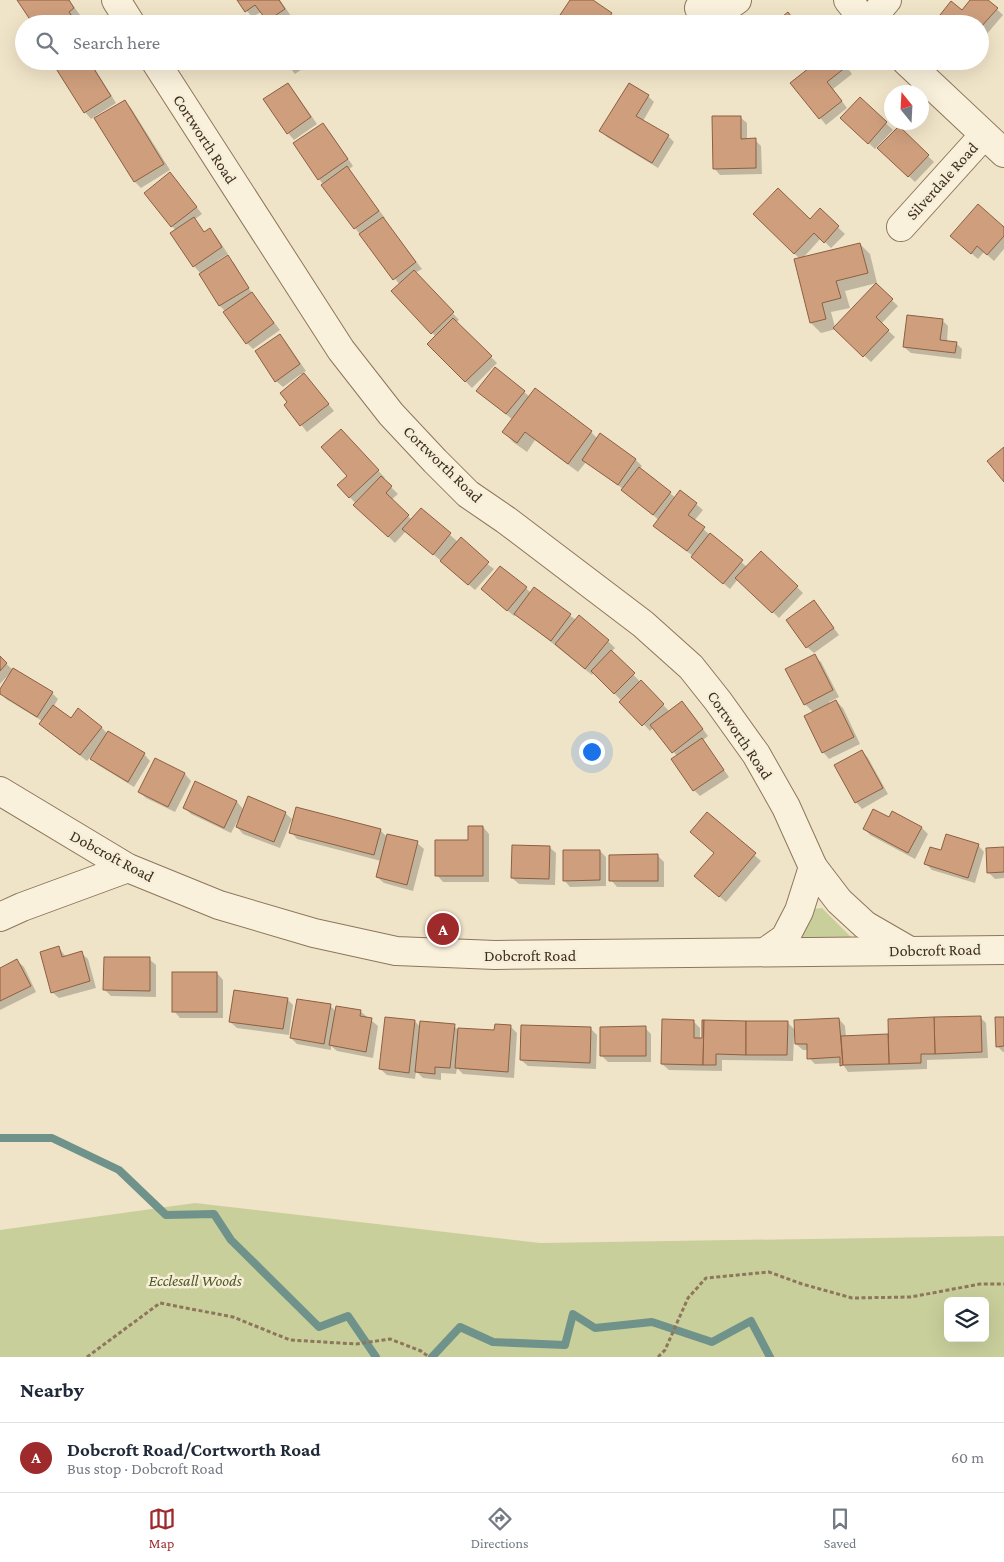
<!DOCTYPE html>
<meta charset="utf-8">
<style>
:root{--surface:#fff;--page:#f2f2f3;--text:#1f2937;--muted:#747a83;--line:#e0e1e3;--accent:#9e2a2b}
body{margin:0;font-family:"Crimson Pro",serif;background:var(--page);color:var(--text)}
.controls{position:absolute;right:15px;bottom:15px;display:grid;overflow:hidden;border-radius:8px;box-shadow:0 5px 20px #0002}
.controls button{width:45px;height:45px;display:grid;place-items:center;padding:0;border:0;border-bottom:1px solid var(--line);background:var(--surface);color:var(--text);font:25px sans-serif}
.compass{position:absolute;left:884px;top:85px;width:45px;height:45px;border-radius:50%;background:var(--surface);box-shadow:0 5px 20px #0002;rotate:342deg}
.you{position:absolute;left:591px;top:751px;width:18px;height:18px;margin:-12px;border:4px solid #fff;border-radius:50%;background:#1a73e8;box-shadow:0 0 0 8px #1a73e833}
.badge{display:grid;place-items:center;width:32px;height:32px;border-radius:50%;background:var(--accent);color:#fff;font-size:16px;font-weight:700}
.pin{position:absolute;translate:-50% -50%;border:2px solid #fff;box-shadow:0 1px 5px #0006}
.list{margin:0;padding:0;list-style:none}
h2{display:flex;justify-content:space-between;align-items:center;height:65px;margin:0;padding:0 20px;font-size:21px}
h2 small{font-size:16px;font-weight:400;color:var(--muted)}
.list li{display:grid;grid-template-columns:32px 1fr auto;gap:15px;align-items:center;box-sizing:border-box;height:70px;padding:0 20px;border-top:1px solid var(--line)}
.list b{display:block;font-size:19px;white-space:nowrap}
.list p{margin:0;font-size:16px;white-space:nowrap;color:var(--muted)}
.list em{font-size:16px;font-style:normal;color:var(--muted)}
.icon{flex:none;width:28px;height:28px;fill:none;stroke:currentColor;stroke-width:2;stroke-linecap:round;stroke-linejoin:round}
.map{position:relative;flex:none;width:1004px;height:1357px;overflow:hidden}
.search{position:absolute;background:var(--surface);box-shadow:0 5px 20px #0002;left:15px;right:15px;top:15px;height:55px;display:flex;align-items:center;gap:12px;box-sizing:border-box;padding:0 18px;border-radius:28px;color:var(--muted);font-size:19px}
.sheet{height:135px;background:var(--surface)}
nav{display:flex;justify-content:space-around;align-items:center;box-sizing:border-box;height:70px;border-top:1px solid var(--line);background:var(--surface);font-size:14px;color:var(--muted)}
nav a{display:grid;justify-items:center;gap:2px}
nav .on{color:var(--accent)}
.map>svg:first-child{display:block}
.green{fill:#c9cf9b;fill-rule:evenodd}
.shadow{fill:#0003}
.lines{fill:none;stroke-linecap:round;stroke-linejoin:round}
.stream{stroke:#6f938a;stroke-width:8}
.building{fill:#cf9f7d;stroke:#8d5f41}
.street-casing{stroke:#8d765c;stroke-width:30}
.path{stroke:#8d765c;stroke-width:3;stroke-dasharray:4 2.5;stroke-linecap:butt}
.street{stroke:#faf1dc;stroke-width:28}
.labels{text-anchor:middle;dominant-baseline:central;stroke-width:5;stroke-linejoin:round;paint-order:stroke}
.street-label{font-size:16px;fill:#3d2e20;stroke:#f7eed8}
.park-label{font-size:16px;font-style:italic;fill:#4d5a26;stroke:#f7eed8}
</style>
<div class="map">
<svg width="1004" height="1357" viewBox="0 0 1004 1357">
<rect width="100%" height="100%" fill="#f0e4c8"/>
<g class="green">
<polygon points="822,908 852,938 799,942 813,909"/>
<path d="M195,1203L540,1243L1004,1236V1357H0V1230ZM948,1301H985V1338H948Z"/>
</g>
<g class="shadow">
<polygon points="18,0 69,0 80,15 75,19 78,24 35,24"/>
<polygon points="238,0 280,0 291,16 286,19 290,24 271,24 261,12 252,17"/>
<polygon points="571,0 590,0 611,14 617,20 615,24 555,24"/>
<polygon points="972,0 987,0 1003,15 980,42 980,24 962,12"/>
<polygon points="67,61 90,61 116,103 91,119 85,112"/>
<polygon points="285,61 313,61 295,74"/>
<polygon points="594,61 606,61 603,67"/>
<polygon points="776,61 786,61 780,66"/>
<polygon points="842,61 852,74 833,89 847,108 826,125 792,83"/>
<polygon points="288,84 294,91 317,124 294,140 288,133"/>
<polygon points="648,96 654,102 643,121 668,136 674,142 658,168 607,137 601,131"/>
<polygon points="860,99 893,130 875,149 848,124"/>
<polygon points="124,101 131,108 170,170 141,188 135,182 96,119"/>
<polygon points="740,117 747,123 747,140 755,140 761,146 762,174 720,175 714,168"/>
<polygon points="322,125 329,131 353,166 348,170 385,218 383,219 422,269 415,273 459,320 456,322 497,363 472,388 429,344 436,337 393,291 400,285 355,228 319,179"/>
<polygon points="899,128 934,162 915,182 879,148"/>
<polygon points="176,180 202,214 194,220 205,233 210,230 216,236 228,254 217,261 218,263 228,257 234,263 253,295 280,330 253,349 247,343 226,312 220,306 201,274 194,266 176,231 172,226"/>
<polygon points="820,210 845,234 831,248 821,238 802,259 860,244 870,254 877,283 845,291 850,308 831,312 835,327 876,285 898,306 881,324 895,337 871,362 836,329 821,333 811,323 796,260 800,259 754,214 810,221"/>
<polygon points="1004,228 1004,249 994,261 984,252 978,259 958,242"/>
<polygon points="942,320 948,326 947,342 956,343 962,349 961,359 911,353 904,347"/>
<polygon points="279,336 286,342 306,371 303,373 334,411 307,432 285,405 303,376 301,374 283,387 276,381"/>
<polygon points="477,391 524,392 530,397 591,432 598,439 635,459 642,466 639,469 676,498 680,492 696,504 703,510 694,521 747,567 797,587 803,593 779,618 738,579 730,589 699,563 693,556 661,532 655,526 659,520 629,496 623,489 586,462 578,472 535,440 527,452 513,442 504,432 513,420"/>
<polygon points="348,437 385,478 383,479 398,494 391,500 412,520 421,509 458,542 494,569 475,590 406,531 395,543 355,505 356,504 339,485 349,476"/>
<polygon points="526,588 531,593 534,588 576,620 579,617 608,641 615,648 611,652 670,712 688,709 708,736 703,740 729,777 700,796 694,790 677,756 654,727 650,731 594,672 592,675 516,614 514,616 482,589"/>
<polygon points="814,601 839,635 814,653 807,647"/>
<polygon points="814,656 821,662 839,697 829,702 830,704 836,701 843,708 860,744 829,759 823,752 813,712 805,704 787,670"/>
<polygon points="0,658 13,670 52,693 58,699 54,706 71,720 102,728 108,734 144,754 150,761 134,787 98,765 92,759 96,752 95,751 87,761 47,730 42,721 6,699 0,691 11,674 10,673 0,684"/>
<polygon points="862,751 868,758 888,794 862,809 856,802"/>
<polygon points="155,759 185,774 191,781 175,812 146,798 139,792"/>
<polygon points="196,783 237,802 244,810 285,813 292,819 280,848 243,834 237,827 240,819 239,818 231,833 191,814 184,807"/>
<polygon points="893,813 922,828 928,834 915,859 870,835 864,828 889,819"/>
<polygon points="707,814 761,861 726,902 702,882 716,853"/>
<polygon points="483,827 489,834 489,882 443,882 437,875"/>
<polygon points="380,830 387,837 417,843 424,849 413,891 384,883 377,877 381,861 297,839 291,832"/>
<polygon points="978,845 984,852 975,883 932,870 926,864 942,852"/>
<polygon points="549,847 556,853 555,885 519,884 512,878"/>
<polygon points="1004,849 1004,878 995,879 988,872"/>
<polygon points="600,851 606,857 606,886 570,887 564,880"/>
<polygon points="657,855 664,862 664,887 617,887 611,880"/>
<polygon points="59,948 66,957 81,953 88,959 96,988 59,998 52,992"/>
<polygon points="149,959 156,965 156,997 111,996 105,990"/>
<polygon points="17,961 24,967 36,992 0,1010 0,969"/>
<polygon points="217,973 223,980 223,1018 180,1018 174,1011"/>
<polygon points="287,999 293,1005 289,1035 237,1028 230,1022"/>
<polygon points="330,1006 336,1011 360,1011 378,1026 373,1058 337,1051 331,1046 331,1050 297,1044 291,1038"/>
<polygon points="980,1017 986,1023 988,1058 927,1060 927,1069 848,1072 842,1063 815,1064 809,1058 808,1050 803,1050 796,1044 796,1037 794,1037 793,1061 722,1060 722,1071 669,1070 662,1064 693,1021 700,1028 700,1040 788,1023 796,1031 839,1019 845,1026 846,1037 889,1035"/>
<polygon points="387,1018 415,1021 421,1028 454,1026 459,1031 496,1032 511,1027 517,1033 514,1078 463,1074 457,1068 456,1074 441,1073 441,1080 423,1078 416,1071 415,1079 387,1075 380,1069"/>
<polygon points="1004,1018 1004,1052 1003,1052 997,1046"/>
<polygon points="590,1028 597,1035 596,1069 528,1066 521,1060"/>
<polygon points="645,1028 651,1034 651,1062 608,1062 602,1056"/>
</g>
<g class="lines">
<g class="stream">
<polyline points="0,1138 52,1138 119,1170 166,1215 214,1214 231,1240 319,1327 348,1316 376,1357"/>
<polyline points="432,1357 460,1327 493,1342 565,1345 573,1314 595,1328 652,1322 712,1342 751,1321 770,1357"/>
</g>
</g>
<g class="building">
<polygon points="17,0 69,0 74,8 69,12 78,24 33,24"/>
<polygon points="237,0 279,0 285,9 267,21 255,5 245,12"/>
<polygon points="570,0 593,0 612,13 606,22 608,24 554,24"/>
<polygon points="970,0 988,0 998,8 980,28 980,24 950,24 940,15 951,1 962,10"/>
<polygon points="788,12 797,24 773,24"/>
<polygon points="284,16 290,24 274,24"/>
<polygon points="64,61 89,61 111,96 84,113 55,67"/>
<polygon points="283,61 298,61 288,68"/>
<polygon points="818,61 842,61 846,67 827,82 842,101 819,119 790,83"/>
<polygon points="288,83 311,117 287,134 263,99"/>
<polygon points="629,83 649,95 636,116 669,135 652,163 599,131"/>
<polygon points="860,97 887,122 868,144 840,118"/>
<polygon points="125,100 164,164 134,182 94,118"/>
<polygon points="712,116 741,116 741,139 756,138 756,168 713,169"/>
<polygon points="323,123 348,159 318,180 293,143"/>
<polygon points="899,126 929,155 908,177 877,148"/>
<polygon points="347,166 379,211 354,229 321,185"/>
<polygon points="170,172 197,207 171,227 144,193"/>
<polygon points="778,188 810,219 820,208 839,226 824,243 814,233 794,254 753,214"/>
<polygon points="978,204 1004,227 1004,236 987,255 977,246 971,254 950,236"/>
<polygon points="194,217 204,232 210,228 222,247 193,267 170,233"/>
<polygon points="383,217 416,262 393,280 359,234"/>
<polygon points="860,243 868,273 836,281 841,298 822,303 826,319 810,323 794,259"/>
<polygon points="228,255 249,288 219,306 199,274"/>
<polygon points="414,270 454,312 431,334 391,291"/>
<polygon points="876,283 893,299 876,317 889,330 863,357 833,328"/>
<polygon points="252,292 274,323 246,344 223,312"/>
<polygon points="907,315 943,319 940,340 957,342 955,353 903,347"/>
<polygon points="453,318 492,356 465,382 427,344"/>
<polygon points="280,334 300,364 275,382 255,351"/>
<polygon points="495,367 525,391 506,414 476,391"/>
<polygon points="304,373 329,404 300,426 284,405 287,402 280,393"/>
<polygon points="535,388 592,431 568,464 525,432 517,443 502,432"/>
<polygon points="341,429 379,470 349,498 337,485 347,476 321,447"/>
<polygon points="600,433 636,459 618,485 582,460"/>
<polygon points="1004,447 1004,482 987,461"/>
<polygon points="639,467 671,492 653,515 621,490"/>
<polygon points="381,476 392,486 386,493 409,515 388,537 353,505"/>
<polygon points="680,490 697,503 688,515 705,527 687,551 653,526"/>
<polygon points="421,508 451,533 433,555 402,529"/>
<polygon points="710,533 743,560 723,584 691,557"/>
<polygon points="461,537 489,562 468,585 440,561"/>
<polygon points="761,551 798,586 772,613 735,578"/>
<polygon points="500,566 527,587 507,611 481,589"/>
<polygon points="534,587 571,614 551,641 514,614"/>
<polygon points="814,600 834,628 806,648 786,620"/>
<polygon points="579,615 609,640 585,669 555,644"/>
<polygon points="611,650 635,673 614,694 591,671"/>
<polygon points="815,654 833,690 804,705 785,669"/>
<polygon points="0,656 7,663 0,671"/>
<polygon points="13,668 53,692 37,717 0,694 0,689"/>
<polygon points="641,680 664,704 642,726 619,702"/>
<polygon points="836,700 854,737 822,753 804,716"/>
<polygon points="682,701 703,729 672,753 650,725"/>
<polygon points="53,705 71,718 78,708 102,727 80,755 39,724"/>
<polygon points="108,731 145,753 128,782 90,759"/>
<polygon points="702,738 724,770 693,791 671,759"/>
<polygon points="862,750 883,788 855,803 834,765"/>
<polygon points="155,758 185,773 168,807 138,792"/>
<polygon points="195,781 237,801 224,828 183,808"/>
<polygon points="248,796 286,812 274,842 236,827"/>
<polygon points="296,807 381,829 374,855 289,833"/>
<polygon points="873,809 889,817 892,811 922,827 908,853 863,829"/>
<polygon points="707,812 756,853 719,897 694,876 714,853 690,832"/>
<polygon points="468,826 483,826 483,876 435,876 435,840 468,840"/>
<polygon points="387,834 418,841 407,885 376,877"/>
<polygon points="946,834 979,844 968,878 924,864 930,847 941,850"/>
<polygon points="512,845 550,846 549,879 511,878"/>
<polygon points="1004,847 1004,872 987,873 986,848"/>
<polygon points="563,850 600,850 600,880 563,881"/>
<polygon points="658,854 658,881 609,881 609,855"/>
<polygon points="59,946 62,957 82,951 90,981 51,993 40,952"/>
<polygon points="104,957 150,957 150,991 103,990"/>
<polygon points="17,959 31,986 0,1001 0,968"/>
<rect x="172" y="972" width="45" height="40"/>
<polygon points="234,990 288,998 283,1029 229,1022"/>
<polygon points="297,999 331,1004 324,1044 290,1038"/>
<polygon points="336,1006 361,1010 360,1016 372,1018 366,1052 329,1045"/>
<polygon points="981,1016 982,1052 935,1054 934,1017"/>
<polygon points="385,1017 415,1020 409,1073 379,1069"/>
<polygon points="934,1017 935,1054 921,1054 921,1063 889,1064 888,1019"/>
<polygon points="995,1017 1004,1017 1004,1046 996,1047"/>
<polygon points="839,1018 843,1065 840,1066 840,1057 807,1059 807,1044 795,1044 794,1020"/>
<polygon points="662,1019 694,1020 694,1038 702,1038 702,1020 704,1020 703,1065 661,1064"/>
<polygon points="704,1020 746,1021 746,1055 716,1054 716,1065 703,1065"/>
<polygon points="420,1021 455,1024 450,1068 435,1067 435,1074 415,1072"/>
<polygon points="746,1021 788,1021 787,1055 746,1055"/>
<polygon points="495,1024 511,1025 508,1072 455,1068 458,1028 494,1030"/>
<polygon points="521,1025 591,1027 590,1063 520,1060"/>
<polygon points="646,1026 646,1056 600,1056 600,1027"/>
<polygon points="888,1034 889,1064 843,1065 841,1036"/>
</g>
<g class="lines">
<g class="street-casing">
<g id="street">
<polyline points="116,0 131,24"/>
<polyline points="848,0 867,24"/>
<polyline points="699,8 710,13 724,9 737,0"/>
<polyline points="867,24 887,0"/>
<polyline points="155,61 341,350 391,414 435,461 468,494 506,520 643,624 691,667 718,701 756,754 786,807 813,867 839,901 865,925 910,951"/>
<polyline points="906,61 1004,153"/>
<polyline points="901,227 984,135"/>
<polyline points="0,791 128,868 219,905 314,933 396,951 495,955 1004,950"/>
<polyline points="0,917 22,907 128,868"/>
<polyline points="765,952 785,938 799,911 813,867"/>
</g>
</g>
<g class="path">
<polyline points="87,1357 160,1303 233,1317 290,1340 356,1344 390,1339 421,1351 429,1357"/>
<polyline points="658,1357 665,1350 688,1298 706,1278 769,1272 802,1284 852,1298 911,1297 980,1284 1004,1284"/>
</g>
<use href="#street" class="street"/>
</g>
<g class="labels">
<g class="street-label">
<text transform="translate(205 139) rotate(57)">Cortworth Road</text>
<text transform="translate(942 181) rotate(-48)">Silverdale Road</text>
<text transform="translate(443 464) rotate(44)">Cortworth Road</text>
<text transform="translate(740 735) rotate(56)">Cortworth Road</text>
<text transform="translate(112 856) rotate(28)">Dobcroft Road</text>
<text transform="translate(935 950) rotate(-1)">Dobcroft Road</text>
<text x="530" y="955">Dobcroft Road</text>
</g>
<g class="park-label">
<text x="195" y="1280">Ecclesall Woods</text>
</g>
</g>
</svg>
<div class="controls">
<button><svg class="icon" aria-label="layers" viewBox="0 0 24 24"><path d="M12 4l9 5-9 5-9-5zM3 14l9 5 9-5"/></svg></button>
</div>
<svg class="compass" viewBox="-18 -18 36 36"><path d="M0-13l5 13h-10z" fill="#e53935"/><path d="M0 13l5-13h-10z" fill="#747a83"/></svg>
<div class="you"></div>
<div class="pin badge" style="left:443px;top:929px">A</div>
<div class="search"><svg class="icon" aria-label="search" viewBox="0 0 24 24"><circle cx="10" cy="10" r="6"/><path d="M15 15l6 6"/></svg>Search here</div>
</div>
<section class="sheet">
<h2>Nearby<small></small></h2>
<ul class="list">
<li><span class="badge">A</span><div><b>Dobcroft Road/Cortworth Road</b><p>Bus stop · Dobcroft Road</p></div><em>60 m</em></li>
</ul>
</section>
<nav>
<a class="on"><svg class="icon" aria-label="map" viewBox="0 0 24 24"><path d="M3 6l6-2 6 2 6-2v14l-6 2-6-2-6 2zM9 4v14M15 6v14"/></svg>Map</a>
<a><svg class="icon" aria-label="directions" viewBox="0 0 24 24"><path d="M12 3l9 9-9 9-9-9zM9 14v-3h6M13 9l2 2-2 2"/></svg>Directions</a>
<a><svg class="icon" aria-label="saved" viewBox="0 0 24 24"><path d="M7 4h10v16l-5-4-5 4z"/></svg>Saved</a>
</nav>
